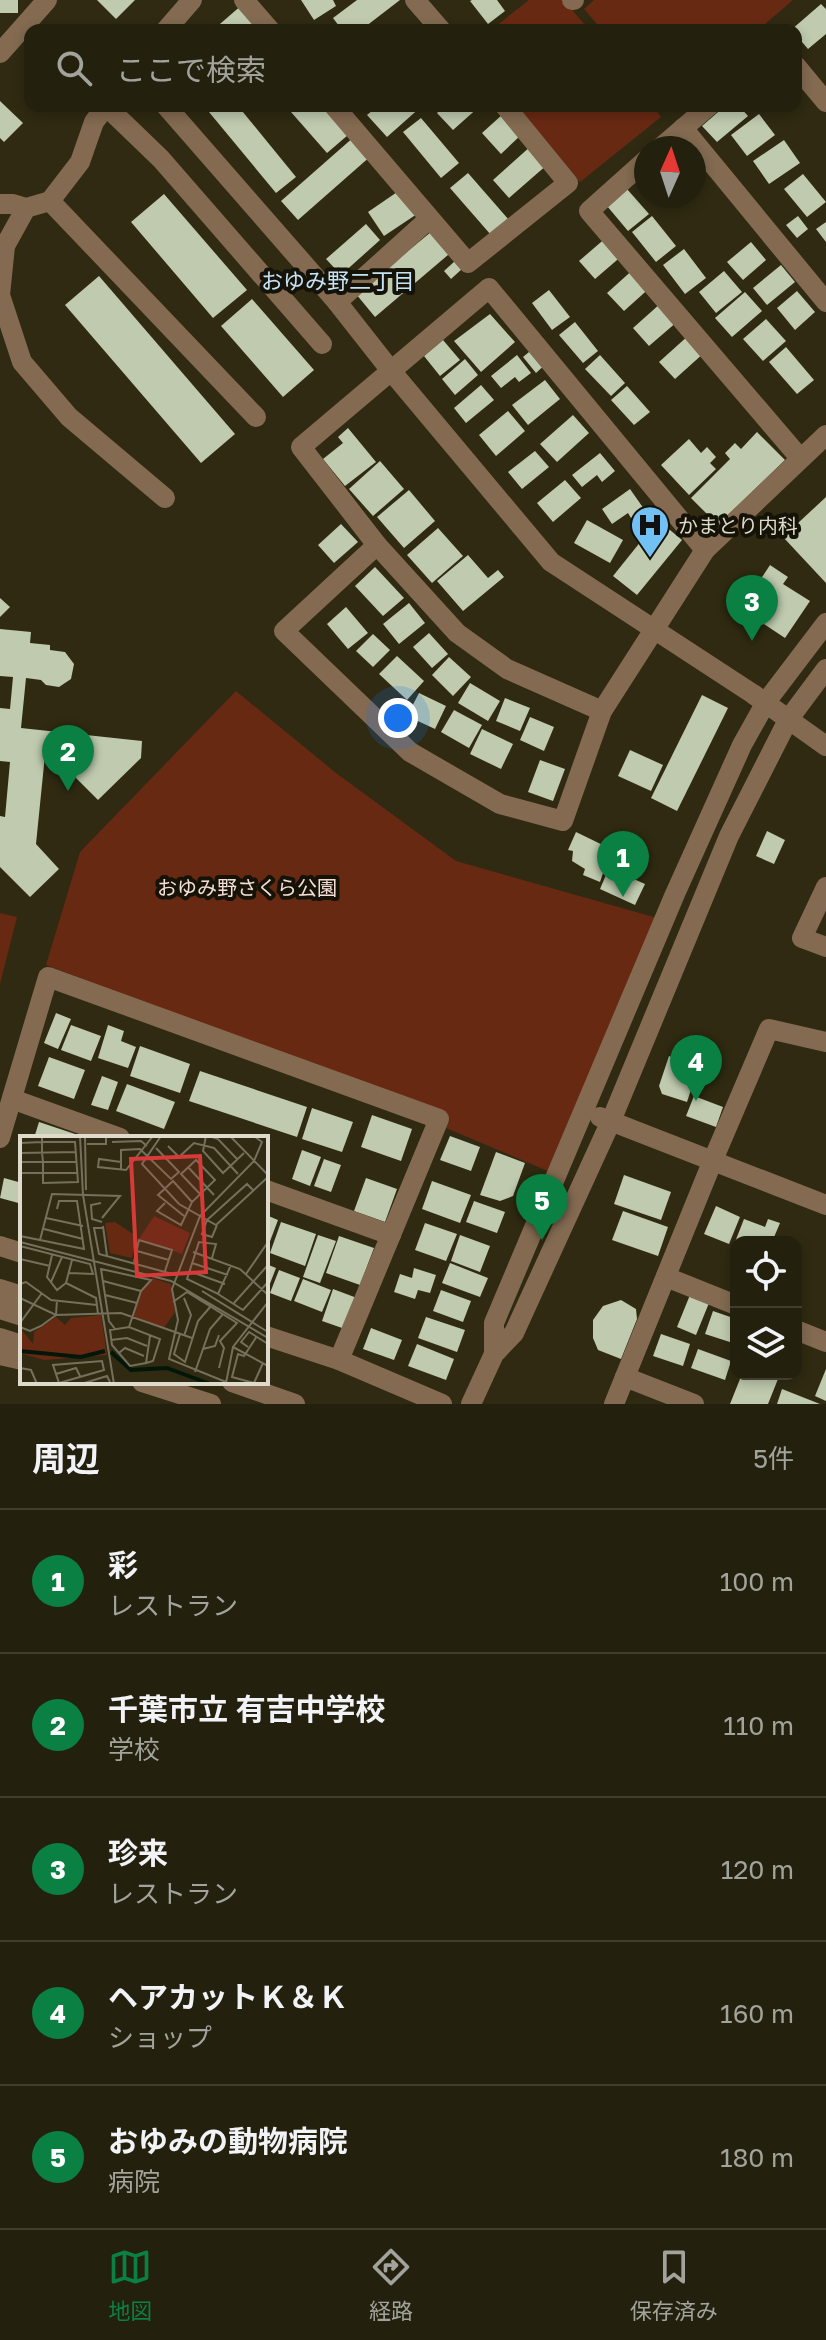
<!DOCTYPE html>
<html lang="ja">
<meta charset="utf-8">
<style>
:root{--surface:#23200d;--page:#2b2816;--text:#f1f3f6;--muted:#a3a39d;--line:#403e2e;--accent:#0b8043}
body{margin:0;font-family:"Golos Text","Noto Sans JP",sans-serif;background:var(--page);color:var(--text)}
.controls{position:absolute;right:24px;bottom:24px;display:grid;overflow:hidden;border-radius:16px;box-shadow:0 4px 12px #0003}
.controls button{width:72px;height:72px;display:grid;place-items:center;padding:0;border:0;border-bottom:2px solid var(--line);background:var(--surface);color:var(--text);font:40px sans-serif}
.compass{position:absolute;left:634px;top:136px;width:72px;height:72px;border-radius:50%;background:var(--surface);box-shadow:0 4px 12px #0003;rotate:3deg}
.you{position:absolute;left:398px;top:718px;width:28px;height:28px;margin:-20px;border:6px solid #fff;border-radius:50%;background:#1a73e8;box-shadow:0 0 0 12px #1a73e833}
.badge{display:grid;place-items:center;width:52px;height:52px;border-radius:50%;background:var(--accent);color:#fff;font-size:26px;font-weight:700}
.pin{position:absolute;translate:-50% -66px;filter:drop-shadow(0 2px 4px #0008)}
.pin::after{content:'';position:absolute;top:42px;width:28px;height:24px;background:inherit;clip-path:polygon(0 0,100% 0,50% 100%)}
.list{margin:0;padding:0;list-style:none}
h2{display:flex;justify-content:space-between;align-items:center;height:104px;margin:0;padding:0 32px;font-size:34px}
h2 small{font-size:26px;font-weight:400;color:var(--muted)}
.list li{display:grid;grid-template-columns:52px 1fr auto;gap:24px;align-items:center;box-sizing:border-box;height:144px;padding:0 32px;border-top:2px solid var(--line)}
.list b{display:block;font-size:30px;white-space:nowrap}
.list p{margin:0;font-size:26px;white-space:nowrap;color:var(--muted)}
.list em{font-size:26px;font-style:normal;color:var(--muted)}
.icon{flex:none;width:44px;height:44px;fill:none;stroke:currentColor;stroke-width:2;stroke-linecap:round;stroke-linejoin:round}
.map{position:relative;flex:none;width:826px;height:1404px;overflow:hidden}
.search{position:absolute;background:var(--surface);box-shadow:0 4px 12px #0003;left:24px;right:24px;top:24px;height:88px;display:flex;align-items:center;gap:20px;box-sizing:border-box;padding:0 28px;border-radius:16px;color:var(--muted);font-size:30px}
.sheet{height:824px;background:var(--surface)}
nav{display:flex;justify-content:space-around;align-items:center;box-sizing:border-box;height:112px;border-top:2px solid var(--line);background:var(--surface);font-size:22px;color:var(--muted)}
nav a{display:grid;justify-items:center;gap:4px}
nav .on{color:var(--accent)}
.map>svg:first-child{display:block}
.green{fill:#682913}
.building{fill:#bfcaae}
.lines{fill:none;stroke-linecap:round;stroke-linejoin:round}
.minor{stroke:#836a51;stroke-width:20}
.labels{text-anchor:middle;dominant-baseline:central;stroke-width:8;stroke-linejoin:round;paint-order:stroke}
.poi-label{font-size:20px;fill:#dedacc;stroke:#151208;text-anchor:start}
.park-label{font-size:20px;fill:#f5ded6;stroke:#151208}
.neighbourhood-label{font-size:22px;fill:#c5e1f4;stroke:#151208}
.inset-river{fill:none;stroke:#021709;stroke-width:4}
.inset-road{fill:none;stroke:#75705c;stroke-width:2}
.view{fill:#d73a38;fill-opacity:0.15;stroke:#d73a38;stroke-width:4}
.inset-edge{fill:none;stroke:#dedacc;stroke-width:4}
</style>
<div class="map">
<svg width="826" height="1404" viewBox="0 0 826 1404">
<rect width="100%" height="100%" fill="#2f2a11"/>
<g class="green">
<polygon points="529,0 564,0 589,30 491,30"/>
<polygon points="594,0 793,0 758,30 602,30 584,9"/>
<polygon points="516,106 653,106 661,117 580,182"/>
<polygon points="236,691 336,773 456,861 657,918 550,1172 446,1128 450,1119 46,965 80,852"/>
<polygon points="0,913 17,917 0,984"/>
</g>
<g class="building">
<rect x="0" y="0" width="18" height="13"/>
<polygon points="97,0 135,0 116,19"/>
<polygon points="301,0 333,0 336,6 314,20"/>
<polygon points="357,0 400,0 361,30 342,30 333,18"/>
<polygon points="472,0 497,0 505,11 488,24 470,1"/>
<polygon points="243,4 258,30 213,30"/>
<polygon points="821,4 826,9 826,34 808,49 796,35 796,30 791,30"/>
<polygon points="0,101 23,123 4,142 0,138"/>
<polygon points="204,106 238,106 296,177 276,193"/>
<polygon points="298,106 323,106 348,135 327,153 291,112"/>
<polygon points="378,106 422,106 387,137 367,115"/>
<polygon points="444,106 480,106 453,130 437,113"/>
<polygon points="725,106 739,106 748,116 717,142 702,126"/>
<polygon points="503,114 522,134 501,154 482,133"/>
<polygon points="759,114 775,135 747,156 731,135"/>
<polygon points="421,118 459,163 441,178 403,132"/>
<polygon points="355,136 372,155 298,220 281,201"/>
<polygon points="784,140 800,163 769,184 753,161"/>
<polygon points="531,146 548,164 509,198 493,180"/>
<polygon points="468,173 509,220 491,235 450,188"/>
<polygon points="803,174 826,202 807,217 784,189"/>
<polygon points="403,188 420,212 384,236 368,212"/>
<polygon points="627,189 649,214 628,231 607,206"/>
<polygon points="164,194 247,290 213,318 131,222"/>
<polygon points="652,216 676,246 656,262 632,232"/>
<polygon points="798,216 808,229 797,238 786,225"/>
<polygon points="826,222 826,242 816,229"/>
<polygon points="366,224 380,240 341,275 326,259"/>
<polygon points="437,227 455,249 375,317 356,294"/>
<polygon points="608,236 624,254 595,279 579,261"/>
<polygon points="751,242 766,260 743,280 727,262"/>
<polygon points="684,249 706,278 685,294 663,265"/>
<polygon points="455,261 462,269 451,279 444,271"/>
<polygon points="781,265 795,282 767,305 753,288"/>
<polygon points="636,267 653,285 624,311 607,293"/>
<polygon points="724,271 742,292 716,313 699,292"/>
<polygon points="99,276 235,434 201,463 65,305"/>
<polygon points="549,290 570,317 552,330 532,303"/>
<polygon points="797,291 815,312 795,330 777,308"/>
<polygon points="745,292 762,311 732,337 715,318"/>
<polygon points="252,299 314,370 283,397 221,326"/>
<polygon points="661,303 678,321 649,346 633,328"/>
<polygon points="490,314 515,342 481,372 454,341"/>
<polygon points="766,319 786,341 763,361 743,339"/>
<polygon points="575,322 598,351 583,363 559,335"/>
<polygon points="689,335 705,352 675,379 659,362"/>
<polygon points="443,340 460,360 440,376 424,356"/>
<polygon points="535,347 548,362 536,373 523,357"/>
<polygon points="786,347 814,380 797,394 769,362"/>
<polygon points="517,355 531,373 519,382 515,377 501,388 491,376"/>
<polygon points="600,355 625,383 611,396 585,369"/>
<polygon points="465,359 478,375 455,395 442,379"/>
<polygon points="545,380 560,399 528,425 512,405"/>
<polygon points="481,385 494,400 466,423 454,408"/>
<polygon points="627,386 650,412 634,425 611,400"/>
<polygon points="508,411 525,431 496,456 479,435"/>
<polygon points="573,415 589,433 557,462 540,444"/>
<polygon points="348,428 376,462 345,486 323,459 343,443 338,437"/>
<polygon points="757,432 785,460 718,525 691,498 730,459 725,453 735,443 741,449"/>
<polygon points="689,439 701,453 707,447 716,457 710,463 716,469 689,495 661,465"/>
<polygon points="535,451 549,467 522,489 508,472"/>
<polygon points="600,453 615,471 602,482 597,475 582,487 572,475"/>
<polygon points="380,461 404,489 373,516 349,489"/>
<polygon points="565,480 581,498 553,522 537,503"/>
<polygon points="630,489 644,509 631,518 628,513 612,524 602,509"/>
<polygon points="409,490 435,521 404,548 377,517"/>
<polygon points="826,497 826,583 783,537"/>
<polygon points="587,520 623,540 610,563 574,543"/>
<polygon points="658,520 682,540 637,595 613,576"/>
<polygon points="341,524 358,542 334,563 318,545"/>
<polygon points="438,528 463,556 432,583 407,555"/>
<polygon points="468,555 488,578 498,570 504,577 463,611 437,581"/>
<polygon points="770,565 788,577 783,584 810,601 785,638 741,609"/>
<polygon points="375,567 404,598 383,616 355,586"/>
<polygon points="0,598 10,607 0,617"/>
<polygon points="409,603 425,623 399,644 383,624"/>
<polygon points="346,607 368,633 348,649 327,624"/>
<polygon points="0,629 31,632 30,643 50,645 50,650 65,652 74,664 71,679 59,687 46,685 41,680 26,678 21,728 142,741 141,758 98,800 65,767 84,748 46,745 36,844 59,869 30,897 0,867 0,816 5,817 10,762 0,761 0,708 10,709 13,677 0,676"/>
<polygon points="429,633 448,654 432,668 413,647"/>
<polygon points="373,634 390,650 373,667 356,651"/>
<polygon points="397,656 424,681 407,700 379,674"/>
<polygon points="449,657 471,677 453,696 432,675"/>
<polygon points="470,683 500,701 488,721 458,703"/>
<polygon points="419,693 446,706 435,729 407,716"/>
<polygon points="702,695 728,708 677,811 651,798"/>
<polygon points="505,698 530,708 520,731 496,721"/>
<polygon points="454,710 482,725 469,748 441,732"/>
<polygon points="530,717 554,727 544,751 520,740"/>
<polygon points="482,729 513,744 501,769 470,754"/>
<polygon points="630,750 663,765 651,791 618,776"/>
<polygon points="540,760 565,769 553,801 528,792"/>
<polygon points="767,831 785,840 774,864 756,856"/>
<polygon points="576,832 611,849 600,882 583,875 585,869 572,861 573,851 568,850"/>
<polygon points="609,868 645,884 635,905 600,889"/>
<polygon points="56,1013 71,1019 58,1049 44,1043"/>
<polygon points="71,1025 101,1036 91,1061 61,1050"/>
<polygon points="108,1025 124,1031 121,1041 136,1047 128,1068 98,1058"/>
<polygon points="140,1046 190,1064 180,1093 130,1076"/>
<polygon points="669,1056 698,1068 687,1102 662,1094 659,1086"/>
<polygon points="49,1057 85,1070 74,1099 38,1086"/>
<polygon points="200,1071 307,1107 297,1137 189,1101"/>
<polygon points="102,1076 118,1082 108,1110 91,1105"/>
<polygon points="127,1084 175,1102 164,1129 116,1111"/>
<polygon points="694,1096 723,1107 716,1127 686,1116"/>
<polygon points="312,1108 353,1122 342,1152 302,1139"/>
<polygon points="372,1115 412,1129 401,1161 361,1147"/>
<polygon points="39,1122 75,1134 74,1138 34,1138"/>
<polygon points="450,1136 480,1147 471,1171 440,1160"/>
<polygon points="302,1150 321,1157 310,1186 292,1179"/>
<polygon points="496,1152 525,1163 513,1196 500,1201 480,1195"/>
<polygon points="324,1159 341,1165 331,1192 314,1186"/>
<polygon points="624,1175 671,1192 661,1220 614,1204"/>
<polygon points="4,1178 22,1183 22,1204 0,1198"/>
<polygon points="366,1178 397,1189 385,1222 354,1211"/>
<polygon points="432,1181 471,1195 460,1223 422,1209"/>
<polygon points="474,1201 505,1212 497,1233 466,1222"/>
<polygon points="716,1206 740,1217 729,1244 704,1234"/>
<polygon points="623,1211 668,1227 658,1256 612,1240"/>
<polygon points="266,1215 278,1220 266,1252"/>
<polygon points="744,1219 765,1227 768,1219 780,1223 772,1242 735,1242"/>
<polygon points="281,1222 316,1234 305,1266 270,1253"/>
<polygon points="425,1223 457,1234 446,1261 415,1250"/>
<polygon points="318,1235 336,1241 320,1283 303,1277"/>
<polygon points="460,1235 490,1246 480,1272 451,1261"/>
<polygon points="339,1236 374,1248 360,1285 326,1273"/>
<polygon points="450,1263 488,1278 480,1297 442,1283"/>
<polygon points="266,1264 276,1268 266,1294"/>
<polygon points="414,1268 436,1275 430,1293 418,1290 415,1299 394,1292 400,1274 412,1278"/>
<polygon points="279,1270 300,1278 291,1301 270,1293"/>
<polygon points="303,1279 331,1290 322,1312 294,1301"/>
<polygon points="333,1289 357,1298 345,1329 322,1321"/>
<polygon points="441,1290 471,1301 463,1322 433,1311"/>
<polygon points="692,1290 711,1298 696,1335 677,1327"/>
<polygon points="621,1300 636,1309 637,1319 621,1359 598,1350 593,1338 593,1320 603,1306"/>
<polygon points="713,1311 736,1319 736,1344 705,1334"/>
<polygon points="426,1317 465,1330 457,1352 418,1338"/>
<polygon points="371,1328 402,1340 394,1360 363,1349"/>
<polygon points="661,1334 690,1344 683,1366 653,1356"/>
<polygon points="417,1344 454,1359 446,1380 408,1366"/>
<polygon points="698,1349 731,1361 725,1380 691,1368"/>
<polygon points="826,1369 826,1401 815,1396"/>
<polygon points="742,1374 780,1374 768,1404 730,1404"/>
<polygon points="782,1389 820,1404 777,1404"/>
</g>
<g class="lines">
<g class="minor">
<polyline points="244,0 270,30"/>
<polyline points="415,0 441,30"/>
<polyline points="572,0 574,0"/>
<polyline points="166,30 192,0"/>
<polyline points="0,53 47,0"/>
<polyline points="796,66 826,102"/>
<polyline points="106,106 161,159 322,344"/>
<polyline points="166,106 337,302 392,372 551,562 753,694 826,746"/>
<polyline points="334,106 468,263 568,183 505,106"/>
<polyline points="683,128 826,302"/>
<polyline points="660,148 709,106"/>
<polyline points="646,160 589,211 800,458"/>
<polyline points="50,201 256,417"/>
<polyline points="0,204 13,204 26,208"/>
<polyline points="0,246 5,246 26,208 50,201 80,162 94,122 106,106"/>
<polyline points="5,246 0,295 22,362 69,417 165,498"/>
<polyline points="337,302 429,219"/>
<polyline points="377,545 284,631 410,752 500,804 563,821 602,711 705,550 826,435"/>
<polyline points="602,711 507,669 457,633 377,545 301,447 489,288 705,550"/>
<polyline points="826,887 802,938 826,947"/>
<polyline points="12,1099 120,1138"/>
<polyline points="600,1117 826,1205"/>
<polyline points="0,1138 48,977 439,1119 339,1360"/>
<polyline points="266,1190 391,1235"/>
<polyline points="0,1246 22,1253"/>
<polyline points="666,1277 736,1305"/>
<polyline points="0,1289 22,1296"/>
<polyline points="0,1309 22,1316"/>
<polyline points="796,1330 826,1342"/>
<polyline points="266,1336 339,1360 442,1404"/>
<polyline points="0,1338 22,1345"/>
<polyline points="494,1354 494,1323 675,894 742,745 766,702 826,623"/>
<polyline points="0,1355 22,1360"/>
<polyline points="625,1377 694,1404"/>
<polyline points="142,1382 211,1404"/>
<polyline points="232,1382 295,1404"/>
<polyline points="471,1404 494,1354 514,1333 611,1121 729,836 788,720 826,669"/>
<polyline points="614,1404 713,1160 769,1029 826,1042"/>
</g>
</g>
<defs>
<g id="hospital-pin" transform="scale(2)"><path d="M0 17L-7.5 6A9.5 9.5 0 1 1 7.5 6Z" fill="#72c1f5" stroke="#151208"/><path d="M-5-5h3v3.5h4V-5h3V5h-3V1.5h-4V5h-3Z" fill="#111"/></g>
</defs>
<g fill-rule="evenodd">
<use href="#hospital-pin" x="650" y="525"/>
</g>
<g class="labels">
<g class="poi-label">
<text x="678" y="525">かまとり内科</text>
</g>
<g class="park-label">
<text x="247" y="887">おゆみ野さくら公園</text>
</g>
<g class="neighbourhood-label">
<text x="338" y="280">おゆみ野二丁目</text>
</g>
</g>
<g transform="translate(20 1136)">
<rect width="248" height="248" fill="#2f2a11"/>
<path d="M134,80L170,97L162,118L119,103ZM95,86L116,100L112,122L90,117L85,87ZM132,142L151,148L155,176L144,192L113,180L121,155ZM81,179L87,219L24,224L0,217V192L13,208L14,196L36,181L45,189L51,182Z" fill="#682913"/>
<path class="inset-river" d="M0,215L61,221L85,215M91,216L111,234L147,232L190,248"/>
<path class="inset-road" d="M60,0L63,59L94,248M65,0L66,54M141,0L122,28L159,68L196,89L248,41M186,0L183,15L203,37L224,17M189,0L198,3L217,23M210,0L248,39M92,6L121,5L127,10M0,7L22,6H55L58,46L23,47V26L22,16V0M67,8H86V0M148,10L159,21L174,7L194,12L218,38M0,17L56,16M0,26H57M101,26L79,23L78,31L106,34L133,0M168,31L194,59M101,34V14L120,13L151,43L159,36L136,12M0,37H57M81,67L71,69L72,83L82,86M145,67L137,75L161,89L172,66L195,44L176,24L161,38L180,58M164,80L138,59L153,45L172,66M26,82L63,90M197,89L192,101L182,98L187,84L227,48L234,55M83,90L87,120M83,92H74L79,118L156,139M24,93L63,103M0,100L20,104L32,58L100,60L82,82M20,104L64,113L57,65H39L37,73M0,106L151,145L248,202M0,110L70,128L73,138L49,137M117,115L149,124M173,116L220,133L248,159M32,119L27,141L37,154L46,147L52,124M192,122L196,108L179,106L167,143L198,158L211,129M0,123L30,130M114,126L119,104L152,114L145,135M172,127L208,139M169,135L205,148M226,138L248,106M83,145L121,155M31,146L42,121M46,147L76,162L78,178M0,148L6,146L31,164L77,169M182,155L248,196M198,158L223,174L248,146M85,159L117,167M0,162L36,179L101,177L172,202M153,166L167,156L217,187L200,205L204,212L199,232M214,167L248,129M0,187L22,157M0,191L10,195L21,190L36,179L37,164M95,193L89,185L81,133L131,144L121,155L109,191M160,198L154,218L165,226L178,185L191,170M164,200L171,179L164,162M237,200L224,220L218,218L212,241L234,247L243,227M91,204L107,202L127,210M213,211L248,230M228,211L221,206L229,196L248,208M183,213L195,210L199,199M99,217L105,212L124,220M82,225L84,234L39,247L33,229ZM126,227L110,230L92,209L90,194L109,191L140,203L133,225L126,227L130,200M0,232L11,234L17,248M175,236L190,193L203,178M36,238L56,232L60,240M206,246L149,223L158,184L152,153L180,80L234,25L242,6L234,0M206,247L213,211L248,166M61,248L87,240L90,246"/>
<path class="view" d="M180,20L186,136L117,140L111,23Z"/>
<rect width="248" height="248" class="inset-edge"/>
</g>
</svg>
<div class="controls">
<button><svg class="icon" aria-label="locate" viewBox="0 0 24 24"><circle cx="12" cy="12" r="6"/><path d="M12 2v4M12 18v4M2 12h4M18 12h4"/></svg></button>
<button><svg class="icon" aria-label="layers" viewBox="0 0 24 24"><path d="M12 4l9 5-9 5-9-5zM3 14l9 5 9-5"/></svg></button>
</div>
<svg class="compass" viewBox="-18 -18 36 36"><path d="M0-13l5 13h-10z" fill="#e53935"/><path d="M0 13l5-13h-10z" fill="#a3a39d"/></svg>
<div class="you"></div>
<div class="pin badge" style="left:623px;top:897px">1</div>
<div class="pin badge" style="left:68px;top:791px">2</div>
<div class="pin badge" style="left:752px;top:641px">3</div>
<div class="pin badge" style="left:696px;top:1101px">4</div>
<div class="pin badge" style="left:542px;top:1240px">5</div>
<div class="search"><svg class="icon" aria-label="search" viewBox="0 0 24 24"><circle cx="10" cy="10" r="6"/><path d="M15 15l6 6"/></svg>ここで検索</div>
</div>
<section class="sheet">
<h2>周辺<small>5件</small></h2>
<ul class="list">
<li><span class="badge">1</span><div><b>彩</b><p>レストラン</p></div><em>100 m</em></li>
<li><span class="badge">2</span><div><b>千葉市立 有吉中学校</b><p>学校</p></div><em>110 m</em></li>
<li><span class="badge">3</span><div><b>珍来</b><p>レストラン</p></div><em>120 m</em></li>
<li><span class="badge">4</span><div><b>ヘアカットＫ＆Ｋ</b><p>ショップ</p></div><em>160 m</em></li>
<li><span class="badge">5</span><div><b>おゆみの動物病院</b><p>病院</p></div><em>180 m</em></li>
</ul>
</section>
<nav>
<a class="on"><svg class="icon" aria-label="map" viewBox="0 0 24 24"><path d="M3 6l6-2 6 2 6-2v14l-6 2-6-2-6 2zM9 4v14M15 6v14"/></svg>地図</a>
<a><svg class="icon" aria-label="directions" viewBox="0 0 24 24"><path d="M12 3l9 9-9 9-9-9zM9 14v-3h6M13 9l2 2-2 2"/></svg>経路</a>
<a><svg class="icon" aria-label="saved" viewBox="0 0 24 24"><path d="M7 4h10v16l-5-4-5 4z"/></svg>保存済み</a>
</nav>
